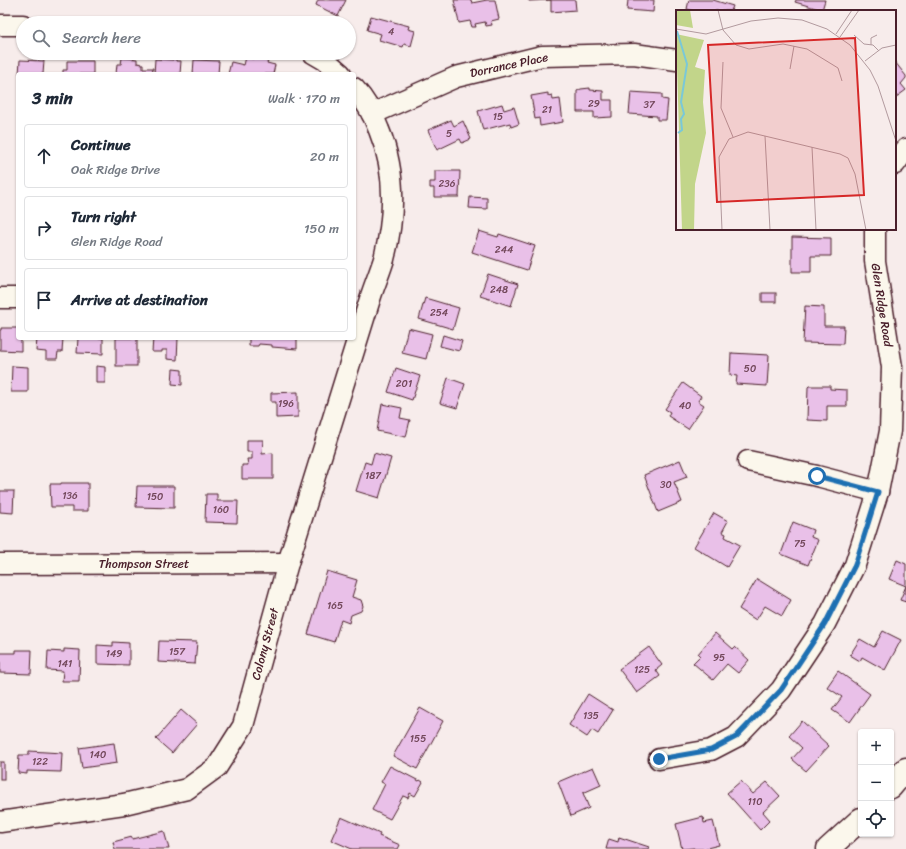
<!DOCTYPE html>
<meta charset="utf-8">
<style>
:root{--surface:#fff;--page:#f6f6f7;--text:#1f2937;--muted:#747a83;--line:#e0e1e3}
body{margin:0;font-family:Sriracha,sans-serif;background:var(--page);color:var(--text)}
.controls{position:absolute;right:12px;bottom:12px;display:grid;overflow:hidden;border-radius:4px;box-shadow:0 1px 3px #0004}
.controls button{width:36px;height:36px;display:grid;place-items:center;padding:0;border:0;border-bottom:1px solid var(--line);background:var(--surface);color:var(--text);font:20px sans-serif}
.stop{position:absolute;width:12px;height:12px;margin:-9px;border:3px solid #1f6fb2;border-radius:50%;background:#fff}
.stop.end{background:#1f6fb2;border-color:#fff;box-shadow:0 1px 4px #0008}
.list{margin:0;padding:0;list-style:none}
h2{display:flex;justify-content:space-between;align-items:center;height:52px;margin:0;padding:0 16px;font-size:17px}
h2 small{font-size:13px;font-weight:400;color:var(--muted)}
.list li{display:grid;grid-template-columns:26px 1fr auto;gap:12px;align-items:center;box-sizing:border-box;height:64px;margin:0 8px 8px;padding:0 8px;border:1px solid var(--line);border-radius:4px}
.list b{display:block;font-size:15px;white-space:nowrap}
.list p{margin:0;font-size:13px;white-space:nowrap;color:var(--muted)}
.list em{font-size:13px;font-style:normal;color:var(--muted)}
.icon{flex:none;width:22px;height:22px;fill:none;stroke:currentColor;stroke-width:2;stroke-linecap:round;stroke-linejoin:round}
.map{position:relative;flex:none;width:906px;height:849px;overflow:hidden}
.search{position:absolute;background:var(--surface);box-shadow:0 1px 3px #0004;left:16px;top:16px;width:340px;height:44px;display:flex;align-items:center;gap:10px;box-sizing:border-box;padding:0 14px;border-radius:22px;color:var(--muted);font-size:15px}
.panel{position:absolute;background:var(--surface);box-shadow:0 1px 3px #0004;left:16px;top:72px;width:340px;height:268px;border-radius:4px}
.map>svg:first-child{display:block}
.building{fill:#e9c0e8;stroke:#4a1f2b}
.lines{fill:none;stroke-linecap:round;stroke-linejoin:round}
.street-casing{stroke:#4a1f2b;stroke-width:23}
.secondary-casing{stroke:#4a1f2b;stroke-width:25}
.street{stroke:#fbf7ec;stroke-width:20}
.secondary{stroke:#fbf7ec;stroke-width:22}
.route{stroke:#1f6fb2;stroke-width:5}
.labels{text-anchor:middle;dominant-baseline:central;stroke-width:3;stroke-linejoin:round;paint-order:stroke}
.number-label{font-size:10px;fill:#72475a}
.street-label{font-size:12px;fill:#4a1f2b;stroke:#fbf7ec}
.inset-river{fill:none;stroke:#7ac8d8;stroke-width:2}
.inset-road{fill:none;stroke:#b29a9e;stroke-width:1}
.view{fill:#d62828;fill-opacity:0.15;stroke:#d62828;stroke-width:2}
.inset-edge{fill:none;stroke:#4a1f2b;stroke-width:2}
</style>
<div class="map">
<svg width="906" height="849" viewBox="0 0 906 849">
<rect width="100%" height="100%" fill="#f7eceb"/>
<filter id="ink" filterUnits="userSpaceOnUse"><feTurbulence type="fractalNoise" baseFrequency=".025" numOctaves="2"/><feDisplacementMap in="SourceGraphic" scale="8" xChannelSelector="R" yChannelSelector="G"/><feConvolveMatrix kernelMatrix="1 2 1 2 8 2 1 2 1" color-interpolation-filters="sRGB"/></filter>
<g filter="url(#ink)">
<g class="building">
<polygon points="318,0 346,0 338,16 316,5"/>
<polygon points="454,0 471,0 472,3 487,0 495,0 499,19 491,21 492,25 486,26 485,22 475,24 476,27 472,27 470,21 459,23"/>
<polygon points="528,0 575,0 576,10 551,12 551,0 529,1"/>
<polygon points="628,0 654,0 653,12 627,10"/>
<polygon points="689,0 713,0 733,6 731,11 694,11 687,9"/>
<polygon points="796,0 825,0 822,10 795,2"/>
<polygon points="371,16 409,26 408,29 415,31 411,46 404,44 403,47 379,40 381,34 367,30"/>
<polygon points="246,57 253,59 254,57 268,61 267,63 275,65 273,74 228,74 231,62 244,65"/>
<polygon points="122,58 137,59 137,63 143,64 143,68 153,68 152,74 116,74 117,64 121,64"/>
<polygon points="155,59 173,60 173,59 176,59 176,61 181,61 180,74 154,74"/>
<polygon points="20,60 44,61 43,74 19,74"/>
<polygon points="194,60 219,61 218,74 193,74"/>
<polygon points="67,61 93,61 93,74 63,74 63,70 67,70"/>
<polygon points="895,62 906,76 906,78 901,84 906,90 895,98"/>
<polygon points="590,88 590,90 603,91 603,100 612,100 612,117 594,118 594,112 577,112 577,91 581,89"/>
<polygon points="631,92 662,94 662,99 668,100 666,120 657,120 657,116 629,114"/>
<polygon points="548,93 548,96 552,95 553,100 560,99 563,122 540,126 539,118 535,119 531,96"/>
<polygon points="502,104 504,110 514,107 519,124 511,127 510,123 483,130 478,111"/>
<polygon points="451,120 454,126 463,121 471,139 462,143 460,139 437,150 428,130"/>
<polygon points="435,171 460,171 459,197 434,197 434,188 430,188 430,182 435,182"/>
<polygon points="470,197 487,198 487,209 469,208"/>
<polygon points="479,231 498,237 499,234 535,246 527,270 472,252"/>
<polygon points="792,237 831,238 831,256 811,256 811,272 792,272"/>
<polygon points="488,274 518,284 511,306 480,296"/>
<rect x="762" y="293" width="14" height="9"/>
<polygon points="425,298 459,308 453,329 419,319"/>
<polygon points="805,306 824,307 824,326 844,326 843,344 803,343"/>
<polygon points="1,328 18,328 18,338 21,338 21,351 0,350 0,330 1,330"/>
<polygon points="408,328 432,334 426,359 402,353"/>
<polygon points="443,335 462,341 459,351 440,346"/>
<polygon points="37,338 63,338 62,352 58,352 57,359 46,359 46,352 36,351"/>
<polygon points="78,338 103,338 103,354 77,353"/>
<rect x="116" y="338" width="21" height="28"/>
<polygon points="153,338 178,338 177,360 167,359 167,350 162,350 162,352 152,352"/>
<polygon points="249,338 297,338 297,349 272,347 272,345 259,344 258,346 249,346"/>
<polygon points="731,353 769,355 767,386 736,384 737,376 730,375"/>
<polygon points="12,366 28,367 28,392 11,392"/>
<polygon points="96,366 105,367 105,383 96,383"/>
<polygon points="396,368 420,376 412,400 388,392"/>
<polygon points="173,369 182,370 182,385 172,384"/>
<polygon points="448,378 465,384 457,408 440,403"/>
<polygon points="683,383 701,396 698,401 704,405 688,429 668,416 670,412 665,409"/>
<polygon points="809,386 830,386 830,389 847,390 847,406 827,406 827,421 807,420 808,387"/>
<polygon points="298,392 298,417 276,418 276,402 271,402 271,393"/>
<polygon points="382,404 402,408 400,418 410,420 406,437 377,431"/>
<polygon points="247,440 263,440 262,454 273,453 273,479 242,479 242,465 248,465 247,459 252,459 252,452 247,452"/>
<polygon points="374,453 391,458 379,498 356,491 365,462 371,464"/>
<polygon points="680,460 687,477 674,482 682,502 658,512 644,475"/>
<polygon points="61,483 88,483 88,511 72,511 72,507 51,507 50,484 61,484"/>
<polygon points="137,486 174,486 174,508 136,507"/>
<polygon points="0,491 14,491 13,513 0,512"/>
<polygon points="206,494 217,494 217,501 238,501 237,523 205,522"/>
<polygon points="714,513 728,521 722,532 726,534 725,537 740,545 727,567 694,547"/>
<polygon points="793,522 813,530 811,537 818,540 808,565 781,554"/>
<polygon points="897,560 906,564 906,602 900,600 906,586 889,579"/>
<polygon points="327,571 357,580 352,597 361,600 363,606 361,611 351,615 349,623 341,620 334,642 308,634"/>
<polygon points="757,579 791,600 782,616 765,606 756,620 739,609"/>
<polygon points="883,631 901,640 885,670 862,657 860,661 850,655 860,639 874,647"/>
<polygon points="715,633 733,649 735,647 749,660 738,673 727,664 713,680 693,663 700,656 698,654"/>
<polygon points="159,641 197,642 195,664 158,662"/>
<polygon points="113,642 129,643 129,665 97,664 97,645 113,646"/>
<polygon points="649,647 662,665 656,670 660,676 637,693 619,669"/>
<polygon points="64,649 80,650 79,681 62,681 63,671 47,670 48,651 64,652"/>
<polygon points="16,650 32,650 31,674 0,673 0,653 16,653"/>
<polygon points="838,671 870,694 850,722 832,710 842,697 827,687"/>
<polygon points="588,694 613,710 598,734 592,730 587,737 569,725"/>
<polygon points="420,708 443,721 417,769 393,756"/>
<polygon points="181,710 197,724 172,753 156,739"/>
<polygon points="802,721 829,746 806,771 792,759 802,748 789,736"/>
<polygon points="114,743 117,763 82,768 79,748"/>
<polygon points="29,751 62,753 61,772 27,771 27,774 18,773 19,755 29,755"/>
<rect x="0" y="762" width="4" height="17"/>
<polygon points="390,766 419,781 420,780 423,782 415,796 410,793 408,798 403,796 390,819 372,810 385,784 381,782"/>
<polygon points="593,767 601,785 583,793 589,808 571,816 558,782"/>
<polygon points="741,781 753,794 767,782 780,796 763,812 770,820 760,830 727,793"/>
<polygon points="341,817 380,834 379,836 400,845 398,849 352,849 331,840"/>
<polygon points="703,817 704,823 713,821 719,845 703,849 694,849 694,848 682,849 676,824"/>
<polygon points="164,831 169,849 115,849 113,842 132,837 132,839"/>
<polygon points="619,837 649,847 648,849 606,849 609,839 618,842"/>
</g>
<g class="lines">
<g class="street-casing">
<g id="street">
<polyline points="0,25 23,25"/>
<polyline points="313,53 325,60 341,74"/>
<polyline points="372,114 456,77 542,56 634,54 677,60"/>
<polyline points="895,164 906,149"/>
<polyline points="0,298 18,298"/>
<polyline points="748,461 817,476 878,492"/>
<polyline points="0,564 288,563"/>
<polyline points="659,759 711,750 736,737 781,690 825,624 855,565 878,492 890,431 892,367 875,261 875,229"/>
<path d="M0,822L124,804L187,789L217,767L243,726L288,563L370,299C374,286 380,272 384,259C395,216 396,171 379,130C373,114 365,100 354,88"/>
</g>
</g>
<g class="secondary-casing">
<g id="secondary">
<polyline points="891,787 906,769"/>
<polyline points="828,849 861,819"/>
</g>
</g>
<use href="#street" class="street"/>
<use href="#secondary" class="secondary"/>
</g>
</g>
<g class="lines" filter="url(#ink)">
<polyline class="route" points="659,759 711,750 736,737 781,690 825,624 855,565 878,492 817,476"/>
</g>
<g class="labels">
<g class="number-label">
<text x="391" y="32">4</text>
<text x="594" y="104">29</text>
<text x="649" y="105">37</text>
<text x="547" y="110">21</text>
<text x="498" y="117">15</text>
<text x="449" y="134">5</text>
<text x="447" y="184">236</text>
<text x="504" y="250">244</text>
<text x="499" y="290">248</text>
<text x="439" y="313">254</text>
<text x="750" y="369">50</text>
<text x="404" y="384">201</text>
<text x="286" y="404">196</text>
<text x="685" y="406">40</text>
<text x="373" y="476">187</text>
<text x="666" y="485">30</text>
<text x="70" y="496">136</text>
<text x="155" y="497">150</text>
<text x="221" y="510">160</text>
<text x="800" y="544">75</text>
<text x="335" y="606">165</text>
<text x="177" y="652">157</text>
<text x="114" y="654">149</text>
<text x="719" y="658">95</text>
<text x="65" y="664">141</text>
<text x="642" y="670">125</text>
<text x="591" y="716">135</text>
<text x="418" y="739">155</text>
<text x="98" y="755">140</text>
<text x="40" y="762">122</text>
<text x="755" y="802">110</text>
</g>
<g class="street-label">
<text transform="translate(509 65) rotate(-12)">Dorrance Place</text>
<text transform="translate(882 305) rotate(81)">Glen Ridge Road</text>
<text x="144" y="564">Thompson Street</text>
<text transform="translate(265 644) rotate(-75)">Colony Street</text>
</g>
</g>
<g transform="translate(676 10)">
<rect width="220" height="220" fill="#f7eceb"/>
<path d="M0,0H14L17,18L0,15ZM0,24L28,30L19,57L29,60L27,92L30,123L19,174L18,220H6Z" fill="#c2d58a"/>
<path class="inset-river" d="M1,21L11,54L5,92L8,104L5,109L6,120L2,123"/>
<path class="inset-road" d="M42,0L47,20L60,35L73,39L107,34L131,39L162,58L166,71M0,19L30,24L75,11L102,8L126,10L151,19L174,35L194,60L202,76L220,131M160,24L176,0M178,25L188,34L197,35L203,41M164,27L183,0M195,35V28L201,25M189,51L206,38L220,35M47,52L45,98L57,127M114,59L118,36M89,126L94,220M136,137L140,220M46,220L43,147L53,129L72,122L164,144L172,148L179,164L190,220"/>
<path class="view" d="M179,28L188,185L41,192L32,35Z"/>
<rect width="220" height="220" class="inset-edge"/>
</g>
</svg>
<div class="controls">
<button>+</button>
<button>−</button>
<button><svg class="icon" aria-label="locate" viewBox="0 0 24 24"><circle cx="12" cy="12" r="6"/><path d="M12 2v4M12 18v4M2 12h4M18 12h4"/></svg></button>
</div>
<div class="stop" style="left:817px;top:476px"></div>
<div class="stop end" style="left:659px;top:759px"></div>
<div class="search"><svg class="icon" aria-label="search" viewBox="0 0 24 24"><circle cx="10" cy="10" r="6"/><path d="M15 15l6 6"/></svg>Search here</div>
<section class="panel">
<h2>3 min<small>Walk · 170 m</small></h2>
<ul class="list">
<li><svg class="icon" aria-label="ahead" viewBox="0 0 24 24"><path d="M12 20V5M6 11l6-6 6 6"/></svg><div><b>Continue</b><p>Oak Ridge Drive</p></div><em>20 m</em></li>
<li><svg class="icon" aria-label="right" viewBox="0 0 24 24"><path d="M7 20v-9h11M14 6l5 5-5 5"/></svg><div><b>Turn right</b><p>Glen Ridge Road</p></div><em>150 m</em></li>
<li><svg class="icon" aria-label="arrive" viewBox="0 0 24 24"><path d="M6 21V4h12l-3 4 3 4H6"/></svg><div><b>Arrive at destination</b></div></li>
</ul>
</section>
</div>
